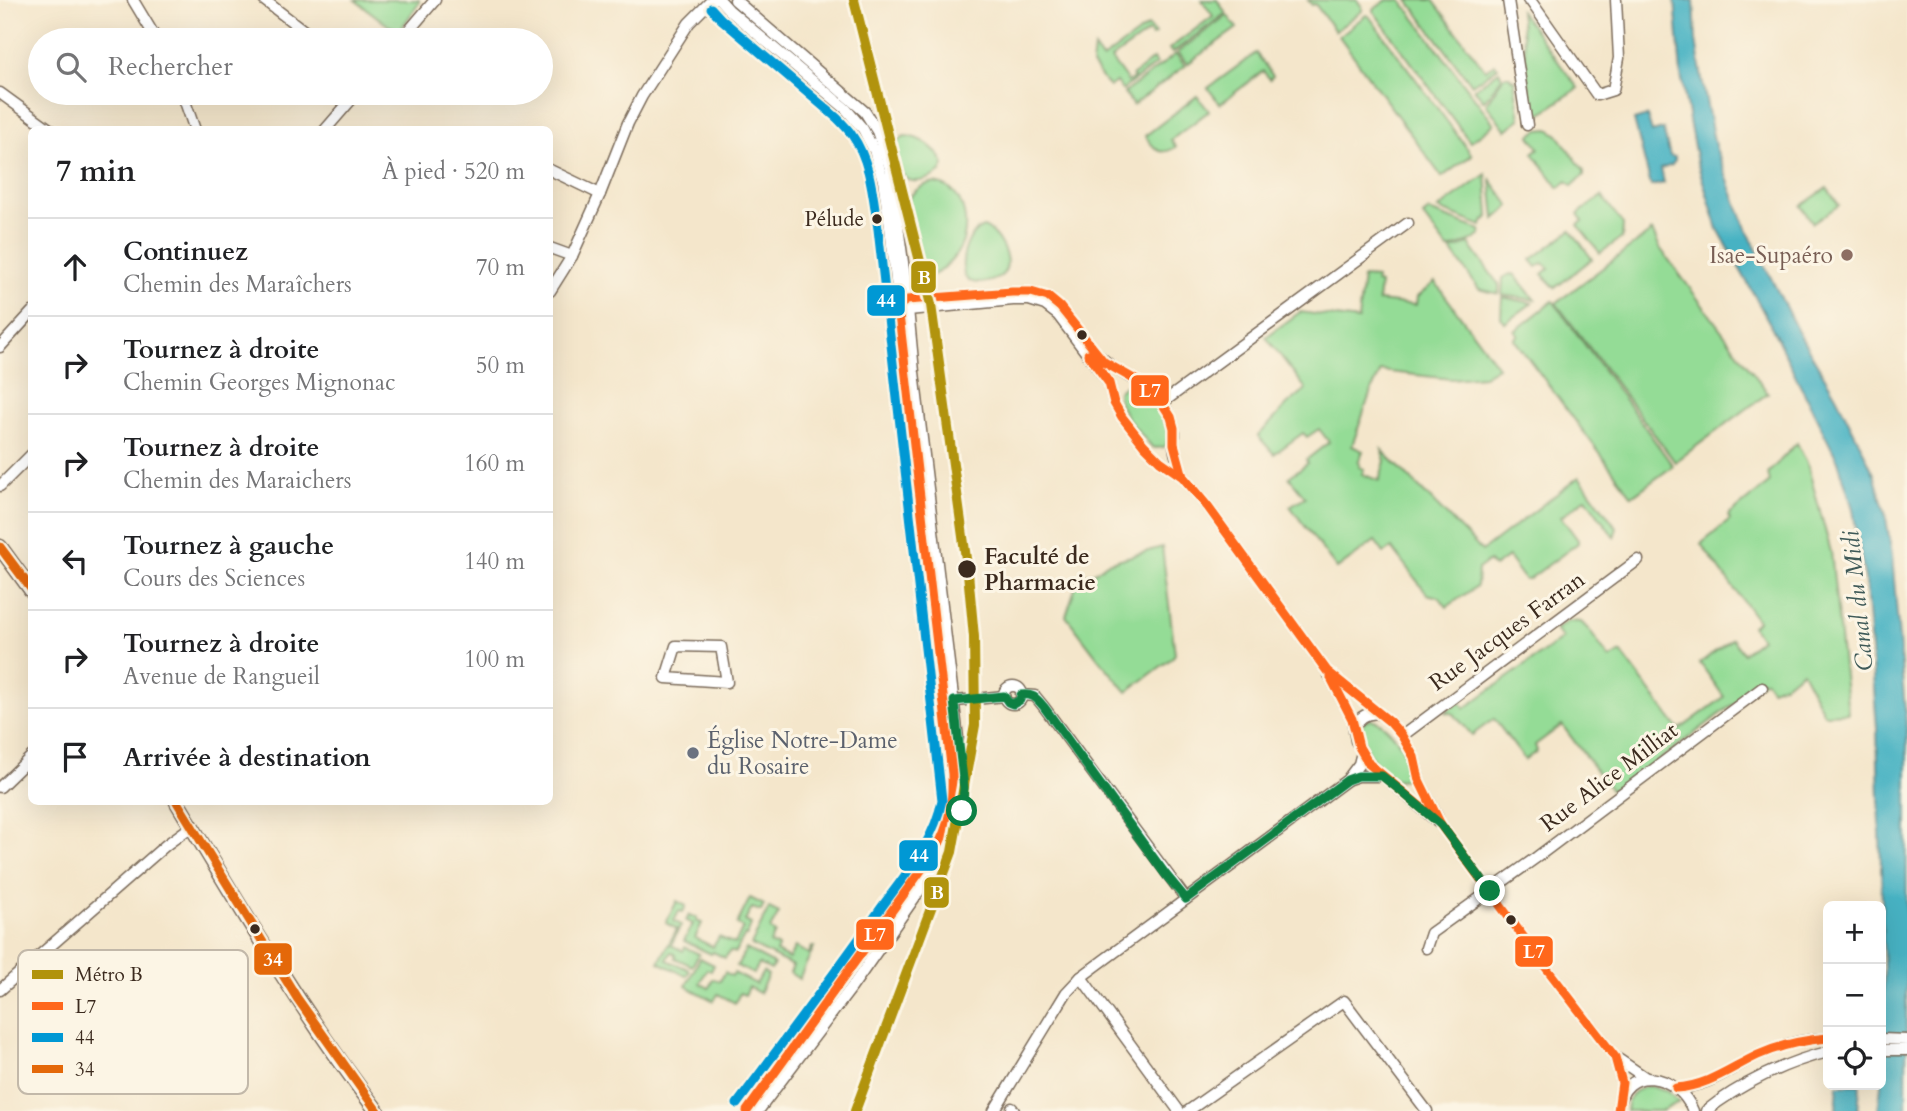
<!DOCTYPE html>
<html lang="fr">
<meta charset="utf-8">
<style>
:root{--surface:#fff;--page:#f2f2f2;--text:#202124;--muted:#757577;--line:#e0e0e0}
body{margin:0;font-family:Cardo,serif;background:var(--page);color:var(--text)}
.controls{position:absolute;right:21px;bottom:21px;display:grid;overflow:hidden;border-radius:10px;box-shadow:0 7px 28px #0002}
.controls button{width:63px;height:63px;display:grid;place-items:center;padding:0;border:0;border-bottom:2px solid var(--line);background:var(--surface);color:var(--text);font:35px sans-serif}
.stop{position:absolute;width:21px;height:21px;margin:-16px;border:5px solid #0b8043;border-radius:50%;background:#fff}
.stop.end{background:#0b8043;border-color:#fff;box-shadow:0 2px 7px #0008}
.list{margin:0;padding:0;list-style:none}
h2{display:flex;justify-content:space-between;align-items:center;height:91px;margin:0;padding:0 28px;font-size:30px}
h2 small{font-size:23px;font-weight:400;color:var(--muted)}
.list li{display:grid;grid-template-columns:46px 1fr auto;gap:21px;align-items:center;box-sizing:border-box;height:98px;padding:0 28px;border-top:2px solid var(--line)}
.list b{display:block;font-size:26px;white-space:nowrap}
.list p{margin:0;font-size:23px;white-space:nowrap;color:var(--muted)}
.list em{font-size:23px;font-style:normal;color:var(--muted)}
.icon{flex:none;width:38px;height:38px;fill:none;stroke:currentColor;stroke-width:2;stroke-linecap:round;stroke-linejoin:round}
.map{position:relative;flex:none;width:1907px;height:1111px;overflow:hidden}
.search{position:absolute;background:var(--surface);box-shadow:0 7px 28px #0002;left:28px;top:28px;width:525px;height:77px;display:flex;align-items:center;gap:18px;box-sizing:border-box;padding:0 24px;border-radius:38px;color:var(--muted);font-size:26px}
.panel{position:absolute;background:var(--surface);box-shadow:0 7px 28px #0002;left:28px;top:126px;width:525px;height:679px;border-radius:10px}
.map>svg:first-child{display:block}
.green{fill:#94dc96;stroke:#68835a;stroke-width:2}
.water{fill:#46b2c3;stroke:#406e70;stroke-width:2}
.lines{fill:none;stroke-linecap:round;stroke-linejoin:round}
.minor-casing{stroke:#7c6c5b;stroke-width:13}
.major-casing{stroke:#7c6c5b;stroke-width:17}
.minor{stroke:#fff;stroke-width:10}
.major{stroke:#fff;stroke-width:14}
.bus-1-casing{stroke:#fcf5e5;stroke-width:14}
.bus-2-casing{stroke:#fcf5e5;stroke-width:14}
.bus-3-casing{stroke:#fcf5e5;stroke-width:14}
.bus-1{stroke:#ff671b;stroke-width:9}
.bus-2{stroke:#0098d4;stroke-width:9}
.bus-3{stroke:#e46809;stroke-width:9}
.metro-1-casing{stroke:#fcf5e5;stroke-width:16}
.metro-1{stroke:#b1930c;stroke-width:10}
.route{stroke:#0b8043;stroke-width:9}
.bus-dot{fill:#3b2a1e;stroke:#fcf5e5;stroke-width:2.5}
.education-dot{fill:#8d6e63;stroke:#fcf5e5;stroke-width:2.5}
.worship-dot{fill:#6b7280;stroke:#fcf5e5;stroke-width:2.5}
.labels{text-anchor:middle;dominant-baseline:central;stroke-width:6;stroke-linejoin:round;paint-order:stroke}
.bus-label{font-size:21px;fill:#3b2a1e;stroke:#fcf5e5;text-anchor:end}
.education-label{font-size:23px;fill:#785e54;stroke:#fcf5e5;text-anchor:end}
.stop-label{font-size:23px;font-weight:bold;fill:#3b2a1e;stroke:#fcf5e5;text-anchor:start}
.street-label{font-size:23px;fill:#3b2a1e;stroke:#fcf5e5}
.worship-label{font-size:23px;fill:#5b616d;stroke:#fcf5e5;text-anchor:start}
.water-label{font-size:24px;font-style:italic;fill:#3f5a58;stroke:#fcf5e5}
.key{fill:#fcf5e5;stroke:#c2b8a9;stroke-width:2}
.key-label{font-size:19px;fill:#3b2a1e}
.line-badge{stroke:#fcf5e5;stroke-width:2.5}
.badge-label{font-size:19px;text-anchor:middle;font-weight:bold;fill:#fff}
</style>
<div class="map">
<svg width="1907" height="1111" viewBox="0 0 1907 1111">
<rect width="100%" height="100%" fill="#fcf5e5"/>
<filter id="ink" filterUnits="userSpaceOnUse"><feTurbulence type="fractalNoise" baseFrequency=".0143" numOctaves="2"/><feDisplacementMap in="SourceGraphic" scale="14" xChannelSelector="R" yChannelSelector="G"/><feConvolveMatrix kernelMatrix="1 2 1 2 8 2 1 2 1" color-interpolation-filters="sRGB"/></filter>
<filter id="wash" filterUnits="userSpaceOnUse"><feTurbulence type="fractalNoise" baseFrequency=".00686" numOctaves="4" result="noise"/><feDisplacementMap in="SourceGraphic" scale="28" xChannelSelector="R" yChannelSelector="G"/><feGaussianBlur stdDeviation="1.57" result="paint"/><feColorMatrix in="noise" values="0 0 0 0 0 0 0 0 0 0 0 0 0 0 0 0 0 1.4 0 .05"/><feComposite in="paint" operator="in"/></filter>
<g filter="url(#wash)">
<rect width="100%" height="100%" fill="#f4e6cb"/>
<g class="green">
<polygon points="355,0 419,0 419,3 400,30 389,26"/>
<polygon points="1202,0 1217,0 1226,13 1172,53 1169,49 1213,16"/>
<polygon points="1308,0 1357,0 1362,7 1362,11 1335,31 1315,4 1312,5"/>
<polygon points="1387,0 1401,0 1494,124 1470,142 1374,12 1374,9"/>
<polygon points="1408,0 1433,0 1485,70 1495,64 1498,67 1472,85"/>
<polygon points="1520,11 1578,88 1533,119"/>
<polygon points="1227,15 1237,28 1187,64 1178,52"/>
<polygon points="1366,15 1369,16 1472,155 1442,177 1339,36"/>
<polygon points="1148,26 1155,34 1152,36 1149,32 1111,59 1128,82 1134,78 1132,76 1153,59 1156,64 1122,90 1116,82 1109,87 1092,65 1094,48 1102,59"/>
<polygon points="1256,53 1273,76 1270,79 1263,71 1220,104 1208,88"/>
<polygon points="1176,54 1185,66 1133,105 1124,93"/>
<polygon points="1499,71 1502,77 1484,101 1474,89"/>
<polygon points="1504,76 1510,76 1511,79 1514,79 1520,119 1506,130 1486,104"/>
<path d="M1197,96L1209,111L1171,140L1176,147C1159,157 1155,149 1145,136Z"/>
<polygon points="1549,129 1558,135 1584,171 1584,175 1572,186 1567,181 1559,188 1533,153 1539,148 1530,136 1538,130"/>
<path d="M904,136C920,136 939,150 944,165L941,172C933,177 919,184 909,180C899,176 892,154 896,144C898,140 901,139 904,136Z"/>
<polygon points="1486,174 1489,216 1483,222 1482,226 1438,209"/>
<polygon points="1491,180 1510,206 1495,219 1495,218"/>
<path d="M930,183C958,183 969,212 964,237C961,252 947,268 933,275C927,274 922,273 918,268C909,256 900,219 906,204C910,194 919,187 930,183Z"/>
<polygon points="1827,188 1839,205 1813,223 1801,206"/>
<polygon points="1602,196 1623,224 1622,238 1600,253 1578,225 1583,221 1578,214"/>
<polygon points="1429,211 1480,230 1481,235 1470,242 1448,249 1423,216"/>
<path d="M983,227C996,230 1012,258 1005,271C999,283 968,289 964,274C960,259 967,233 983,227Z"/>
<polygon points="1571,230 1592,259 1555,288 1542,274 1549,268 1543,263 1537,267 1531,260"/>
<polygon points="1652,231 1660,248 1768,393 1675,462 1556,303"/>
<polygon points="1469,244 1499,285 1499,294 1479,289 1451,250"/>
<polygon points="1510,274 1511,275 1514,274 1535,300 1502,295 1503,278"/>
<polygon points="1363,277 1376,278 1376,283 1380,284 1378,301 1416,305 1417,297 1435,282 1498,367 1483,376 1451,379 1381,371 1370,394 1352,446 1363,451 1358,463 1360,464 1359,467 1364,469 1362,474 1379,481 1385,461 1382,450 1482,551 1579,477 1617,528 1614,537 1586,498 1561,517 1578,540 1578,543 1528,580 1525,580 1508,557 1494,567 1489,561 1478,569 1477,586 1447,607 1439,597 1427,594 1392,548 1384,553 1375,541 1337,569 1290,506 1305,497 1289,477 1308,463 1306,460 1329,442 1319,429 1307,437 1303,433 1274,454 1258,436 1287,405 1306,389 1266,337 1300,312 1358,320"/>
<polygon points="1502,297 1532,303 1505,323 1501,317"/>
<polygon points="1553,301 1673,466 1632,496 1514,339 1518,335 1515,331"/>
<path d="M1130,385C1148,391 1181,430 1164,447L1156,448L1152,447C1140,432 1117,412 1118,392L1124,386Z"/>
<polygon points="1797,443 1807,463 1831,552 1848,713 1824,714 1802,671 1786,684 1771,689 1765,680 1621,789 1610,789 1562,725 1535,745 1537,751 1525,760 1494,719 1472,735 1454,714 1445,712 1460,702 1465,708 1563,638 1555,630 1568,621 1581,622 1588,629 1610,659 1621,652 1679,730 1724,697 1700,663 1732,639 1743,653 1761,639 1752,626 1758,621 1701,544 1730,520 1728,516 1770,482 1768,473"/>
<polygon points="1162,547 1175,654 1172,658 1127,692 1098,658 1066,616 1079,576 1095,572 1107,563"/>
<path d="M1371,719C1385,723 1396,737 1403,749C1407,756 1417,772 1406,778C1403,780 1398,780 1395,779C1379,773 1352,738 1363,722Z"/>
<polygon points="750,898 764,905 761,911 752,908 745,921 751,924 747,936 745,935 735,953 730,951 725,958 713,952 711,954 684,941 693,924 686,921 689,915 697,918 696,921 702,923 695,938 713,947 719,937 735,944 743,928 737,924"/>
<polygon points="677,901 686,906 683,912 679,911 674,921 681,925 671,945 683,951 685,947 699,954 692,966 675,958 676,955 671,952 667,960 690,970 686,976 659,962 677,929 666,923"/>
<polygon points="769,908 779,913 770,929 775,933 770,943 778,947 776,952 789,959 795,947 809,954 812,947 814,947 799,979 790,973 793,966 751,945"/>
<polygon points="746,949 774,964 771,970 759,964 753,974 737,966"/>
<polygon points="700,958 714,965 711,971 707,969 700,983 709,988 713,979 720,981 725,972 732,976 734,973 756,984 763,972 768,975 759,993 749,987 745,995 740,993 735,1003 718,994 714,1001 686,986"/>
<path d="M1648,1086L1666,1090L1679,1102L1661,1111H1626C1627,1097 1634,1089 1648,1086Z"/>
</g>
<g class="water">
<polygon points="1675,0 1694,0 1696,40 1702,80 1715,146 1746,228 1798,332 1836,396 1860,444 1874,474 1885,512 1892,555 1907,733 1906,1111 1878,1111 1881,1085 1884,973 1877,728 1866,585 1858,541 1853,509 1838,461 1770,324 1718,229 1697,162 1690,126 1681,74"/>
<polygon points="1647,116 1652,132 1663,129 1670,156 1675,157 1675,160 1672,165 1661,169 1664,183 1651,186 1634,120"/>
<polygon points="1838,1085 1860,1085 1858,1111 1836,1111"/>
</g>
</g>
<g filter="url(#ink)">
<g class="lines">
<g class="minor-casing">
<g id="minor">
<polyline points="133,0 157,40"/>
<polyline points="264,0 316,40"/>
<polyline points="720,0 729,10 846,109 863,129 874,150 883,180 890,227 952,774 954,801 951,819 938,848 843,982 747,1111"/>
<path d="M735,0L865,112L877,131L890,168L905,277L914,372L964,788C962,809 959,828 950,847L852,987L758,1111"/>
<polyline points="1508,0 1527,125"/>
<polyline points="1528,0 1530,0 1597,95 1613,90 1619,58 1616,0"/>
<polyline points="401,40 435,0"/>
<polyline points="0,93 51,130"/>
<polyline points="182,93 195,130"/>
<polyline points="325,130 357,93"/>
<polyline points="550,170 600,194"/>
<polyline points="550,248 572,256"/>
<polyline points="550,291 572,256 600,194 628,123 642,96 689,23 712,0"/>
<path d="M904,303L907,300L1031,292C1050,298 1057,303 1069,318"/>
<polyline points="903,308 908,310 1013,300 1029,300 1045,305 1058,315 1109,383 1114,403 1122,417 1144,445 1160,461 1183,477 1208,507 1327,671 1352,719 1356,741 1369,764 1441,825 1544,965 1615,1057 1646,1078"/>
<polyline points="0,347 32,312"/>
<path d="M1094,350C1109,368 1124,373 1143,385C1157,393 1171,412 1174,428C1176,434 1174,439 1174,445C1174,455 1180,466 1183,477"/>
<polyline points="1162,403 1408,223"/>
<polyline points="0,486 32,454"/>
<polygon points="676,646 721,647 727,682 666,678"/>
<polyline points="1332,675 1390,722 1402,736 1414,757 1419,780 1438,818"/>
<circle cx="1013" cy="695" r="9"/>
<polyline points="1021,695 1035,696 1044,707 1186,899"/>
<polyline points="947,702 1004,696"/>
<path d="M1354,728C1359,716 1368,712 1380,714"/>
<polyline points="1402,736 1638,560"/>
<polyline points="1349,779 1358,776 1382,776"/>
<polyline points="0,787 32,756"/>
<polyline points="1426,948 1431,933 1537,857 1762,688"/>
<polyline points="1081,977 1179,1111"/>
<polyline points="0,990 166,845 192,826"/>
<polyline points="1881,1039 1907,1040"/>
<polyline points="1881,1050 1907,1050"/>
<polyline points="1615,1057 1622,1083 1622,1093"/>
<path d="M1676,1088C1707,1088 1731,1068 1758,1055C1780,1045 1804,1039 1828,1038"/>
<polyline points="1012,1108 1014,1111"/>
<polyline points="994,1111 1066,993 1081,977 1347,780 1359,764 1362,752"/>
<polyline points="1188,1111 1344,1001 1427,1111"/>
<path d="M1618,1111C1623,1061 1679,1074 1693,1111"/>
<path d="M1706,1111C1738,1085 1788,1061 1828,1052"/>
</g>
</g>
<g class="major-casing">
<g id="major">
<polyline points="0,547 32,591"/>
<path d="M177,802C240,907 302,1013 377,1111"/>
</g>
</g>
<use href="#minor" class="minor"/>
<use href="#major" class="major"/>
<g class="bus-1-casing">
<g id="bus-1">
<polyline points="898,306 907,300 1012,292 1031,292 1048,297 1060,307 1104,362 1146,386 1162,403 1171,417 1174,428 1174,444 1183,477 1208,507 1327,671 1390,722 1402,736 1414,757 1419,780 1441,825 1544,965 1615,1057 1622,1083 1618,1111"/>
<polyline points="1088,354 1109,383 1114,403 1122,417 1144,445 1160,461 1183,477 1189,484"/>
<polyline points="1331,678 1352,719 1359,747 1369,764 1434,818"/>
<path d="M1676,1088C1708,1086 1730,1068 1758,1055C1780,1045 1804,1040 1828,1038"/>
<path d="M747,1111L935,851C950,826 953,803 952,774L898,306"/>
</g>
</g>
<g class="bus-2-casing">
<path id="bus-2" d="M711,8L721,19L837,118C842,123 848,129 852,135C871,162 873,197 878,229L942,800C934,844 901,879 876,915C831,978 784,1041 737,1104"/>
</g>
<g class="bus-3-casing">
<g id="bus-3">
<polyline points="0,547 32,590"/>
<polyline points="177,802 297,998 377,1111"/>
</g>
</g>
<use href="#bus-1" class="bus-1"/>
<use href="#bus-2" class="bus-2"/>
<use href="#bus-3" class="bus-3"/>
<g class="metro-1-casing">
<polyline id="metro-1" points="854,0 931,305 968,573 974,637 975,725 952,852 855,1111"/>
</g>
<use href="#metro-1" class="metro-1"/>
</g>
</g>
<g class="lines" filter="url(#ink)">
<path class="route" d="M962,811L964,788L954,701L1004,696L1008,702L1013,704L1020,700L1021,695C1033,693 1037,699 1044,707L1166,875L1186,899L1347,780L1358,776H1382L1401,791L1441,825L1490,891"/>
</g>
<g class="bus-dot">
<circle cx="877" cy="219" r="6"/>
<circle cx="1082" cy="335" r="6"/>
<circle cx="967" cy="569" r="10"/>
<circle cx="1511" cy="920" r="6"/>
<circle cx="255" cy="929" r="6"/>
</g>
<circle class="education-dot" cx="1847" cy="255" r="7"/>
<circle class="worship-dot" cx="693" cy="753" r="7"/>
<g class="labels">
<g class="bus-label">
<text x="864" y="219">Pélude</text>
</g>
<g class="education-label">
<text x="1833" y="255">Isae-Supaéro</text>
</g>
<g class="stop-label">
<text x="984" y="556">Faculté de<tspan x="984" dy="26">Pharmacie</tspan></text>
</g>
<g class="street-label">
<text transform="translate(1507 631) rotate(-36)">Rue Jacques Farran</text>
<text transform="translate(1609 777) rotate(-37)">Rue Alice Milliat</text>
</g>
<g class="worship-label">
<text x="707" y="740">Église Notre-Dame<tspan x="707" dy="26">du Rosaire</tspan></text>
</g>
<g class="water-label">
<text transform="translate(1858 601) rotate(-96)">Canal du Midi</text>
</g>
</g>
<rect x="18" y="950" width="230" height="144" rx="10" class="key"/>
<rect x="32" y="970" width="31" height="9" fill="#b1930c"/>
<rect x="32" y="1002" width="31" height="8" fill="#ff671b"/>
<rect x="32" y="1033" width="31" height="9" fill="#0098d4"/>
<rect x="32" y="1065" width="31" height="8" fill="#e46809"/>
<g class="key-label">
<text x="75" y="981">Métro B</text>
<text x="75" y="1013">L7</text>
<text x="75" y="1044">44</text>
<text x="75" y="1076">34</text>
</g>
<g class="line-badge">
<rect x="910" y="260" width="27" height="34" rx="7" fill="#b1930c"/>
<rect x="866" y="284" width="40" height="33" rx="7" fill="#0098d4"/>
<rect x="1130" y="374" width="40" height="33" rx="7" fill="#ff671b"/>
<rect x="898" y="839" width="41" height="33" rx="7" fill="#0098d4"/>
<rect x="923" y="876" width="27" height="33" rx="7" fill="#b1930c"/>
<rect x="855" y="918" width="40" height="33" rx="7" fill="#ff671b"/>
<rect x="1514" y="935" width="40" height="33" rx="7" fill="#ff671b"/>
<rect x="253" y="942" width="40" height="34" rx="7" fill="#e46809"/>
</g>
<g class="badge-label">
<text x="924" y="284">B</text>
<text x="886" y="307">44</text>
<text x="1150" y="397">L7</text>
<text x="919" y="862">44</text>
<text x="937" y="899">B</text>
<text x="875" y="941">L7</text>
<text x="1534" y="958">L7</text>
<text x="273" y="966">34</text>
</g>
</svg>
<div class="controls">
<button>+</button>
<button>−</button>
<button><svg class="icon" aria-label="locate" viewBox="0 0 24 24"><circle cx="12" cy="12" r="6"/><path d="M12 2v4M12 18v4M2 12h4M18 12h4"/></svg></button>
</div>
<div class="stop" style="left:962px;top:811px"></div>
<div class="stop end" style="left:1490px;top:891px"></div>
<div class="search"><svg class="icon" aria-label="search" viewBox="0 0 24 24"><circle cx="10" cy="10" r="6"/><path d="M15 15l6 6"/></svg>Rechercher</div>
<section class="panel">
<h2>7 min<small>À pied · 520 m</small></h2>
<ul class="list">
<li><svg class="icon" aria-label="ahead" viewBox="0 0 24 24"><path d="M12 20V5M6 11l6-6 6 6"/></svg><div><b>Continuez</b><p>Chemin des Maraîchers</p></div><em>70 m</em></li>
<li><svg class="icon" aria-label="right" viewBox="0 0 24 24"><path d="M7 20v-9h11M14 6l5 5-5 5"/></svg><div><b>Tournez à droite</b><p>Chemin Georges Mignonac</p></div><em>50 m</em></li>
<li><svg class="icon" aria-label="right" viewBox="0 0 24 24"><path d="M7 20v-9h11M14 6l5 5-5 5"/></svg><div><b>Tournez à droite</b><p>Chemin des Maraichers</p></div><em>160 m</em></li>
<li><svg class="icon" aria-label="left" viewBox="0 0 24 24"><path d="M17 20v-9H6M10 6l-5 5 5 5"/></svg><div><b>Tournez à gauche</b><p>Cours des Sciences</p></div><em>140 m</em></li>
<li><svg class="icon" aria-label="right" viewBox="0 0 24 24"><path d="M7 20v-9h11M14 6l5 5-5 5"/></svg><div><b>Tournez à droite</b><p>Avenue de Rangueil</p></div><em>100 m</em></li>
<li><svg class="icon" aria-label="arrive" viewBox="0 0 24 24"><path d="M6 21V4h12l-3 4 3 4H6"/></svg><div><b>Arrivée à destination</b></div></li>
</ul>
</section>
</div>
